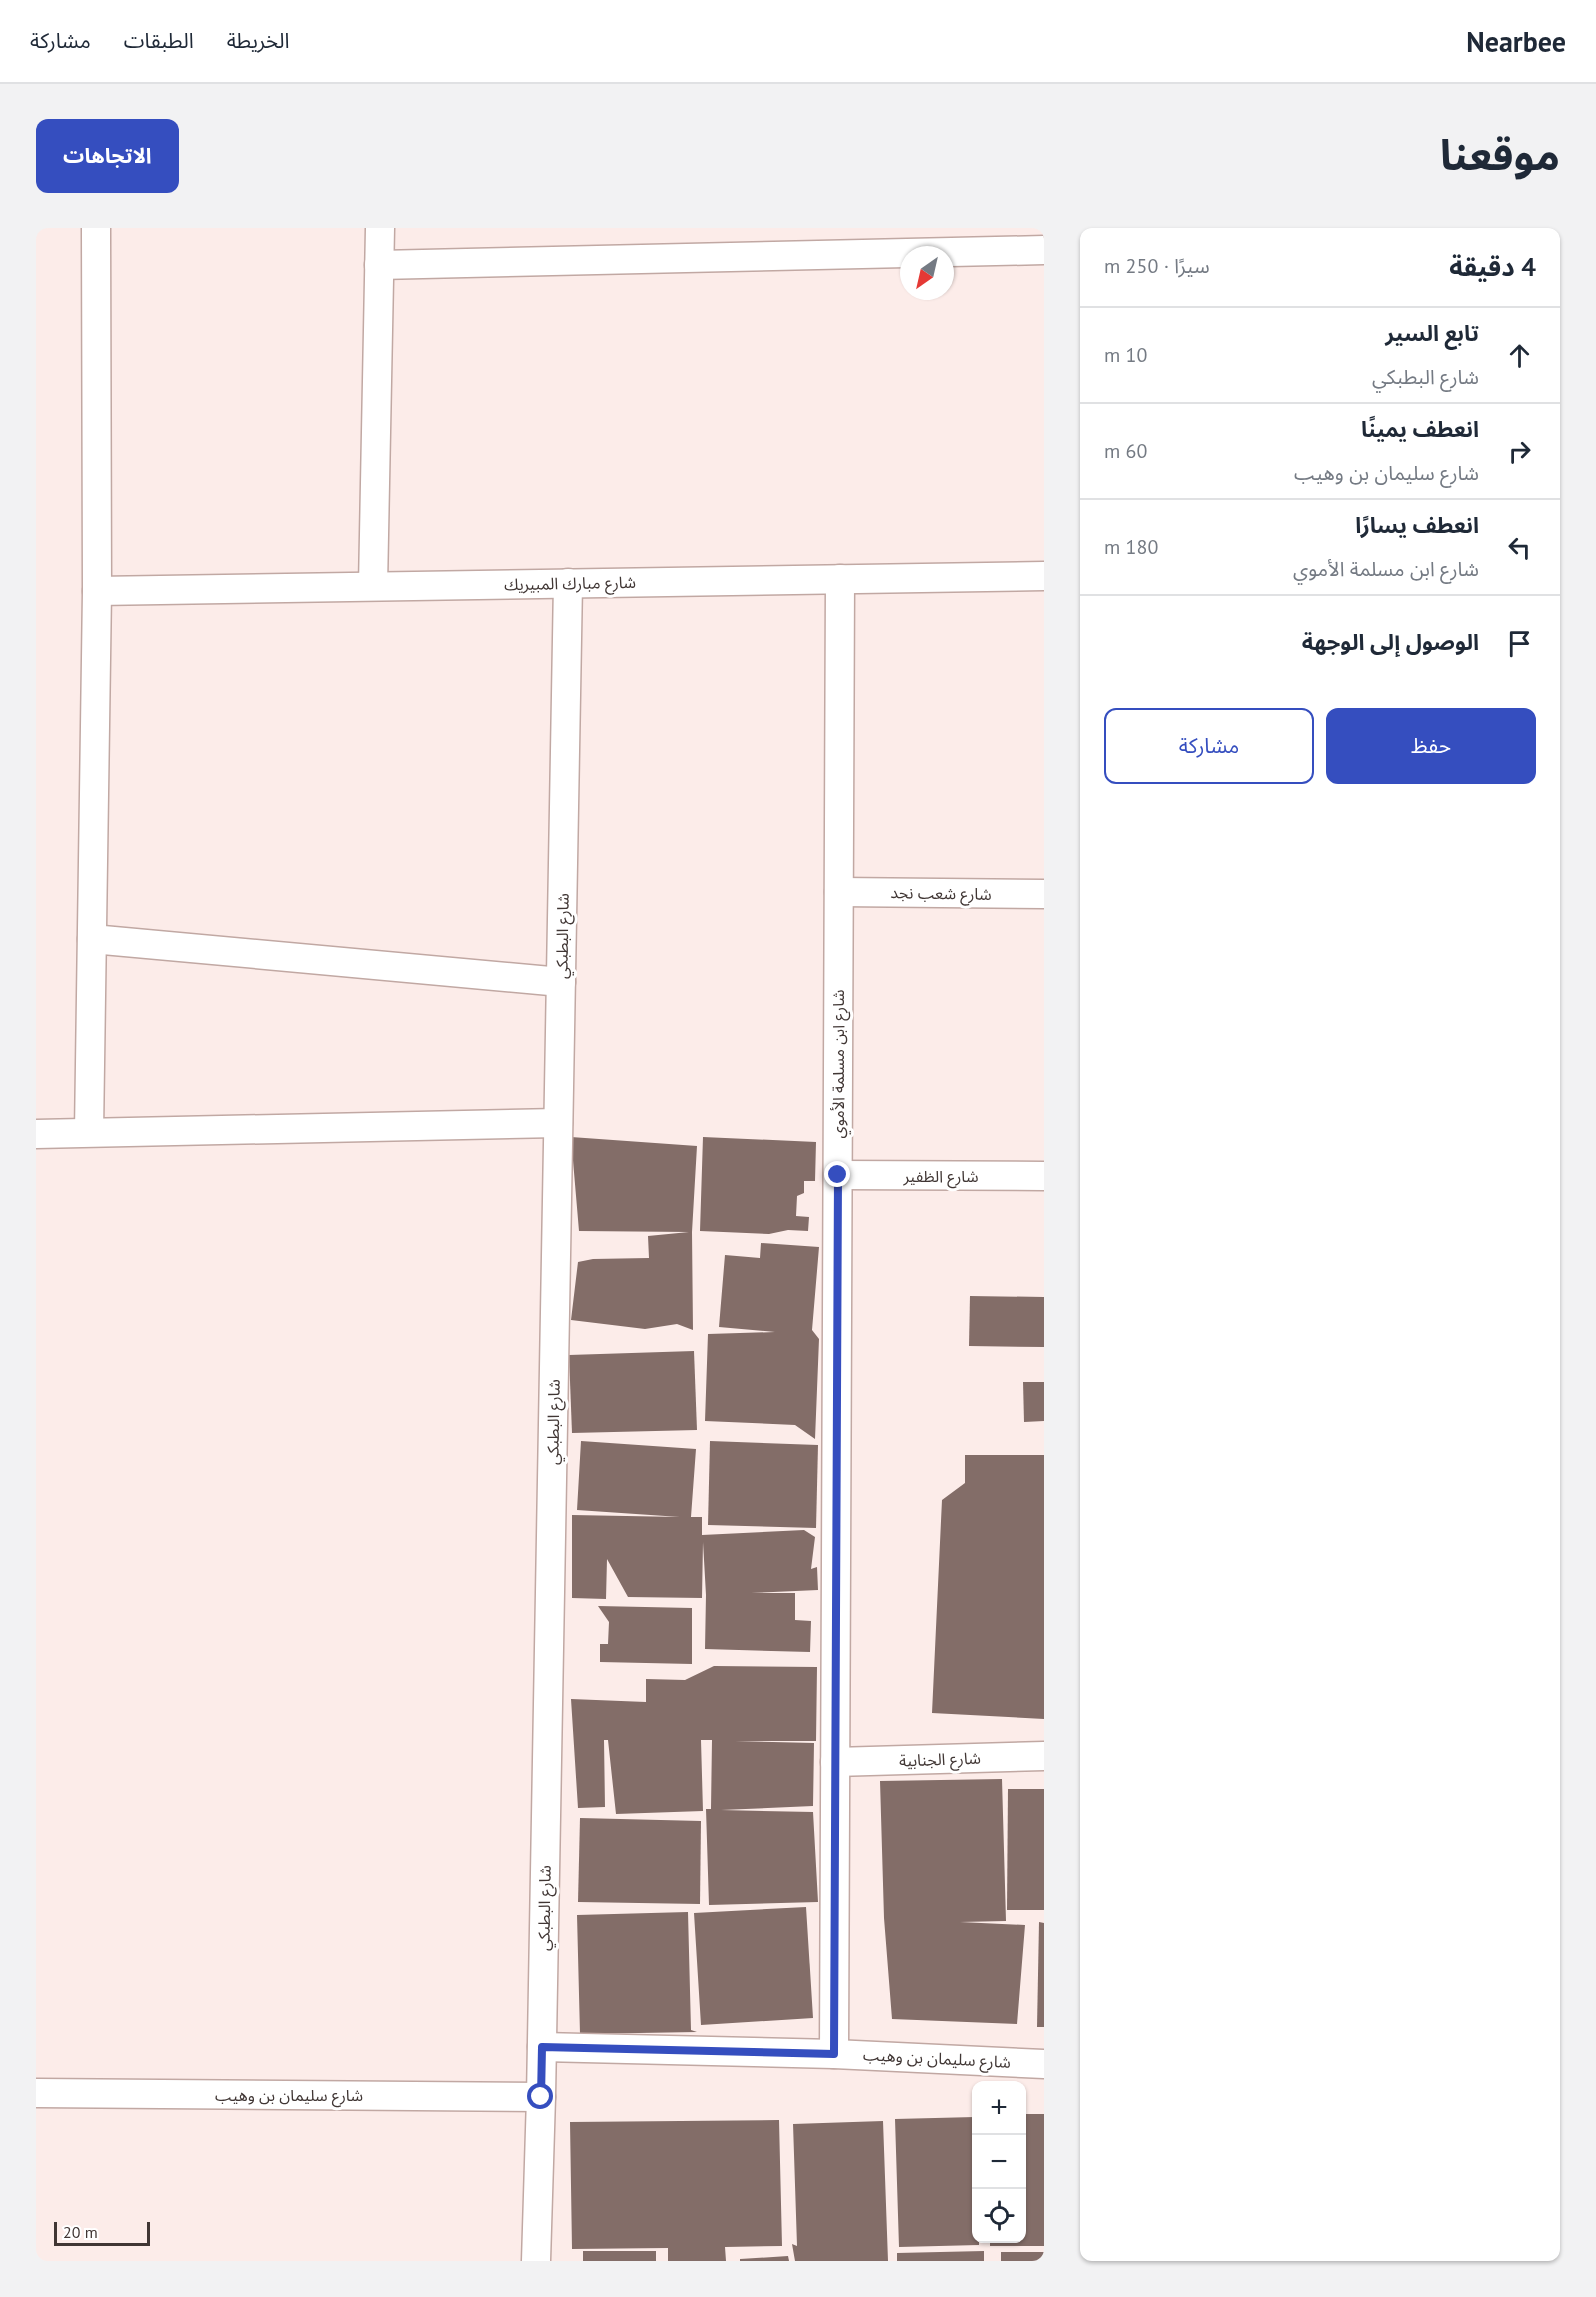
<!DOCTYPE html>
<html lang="ar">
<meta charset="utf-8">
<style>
:root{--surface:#fff;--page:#f2f2f3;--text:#1f2937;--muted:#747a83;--line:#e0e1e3;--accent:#354ebf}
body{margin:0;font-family:"PT Sans","Noto Sans Arabic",sans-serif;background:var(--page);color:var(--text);direction:rtl}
.controls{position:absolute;right:18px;bottom:18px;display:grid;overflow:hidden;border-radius:12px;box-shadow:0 2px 4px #0004}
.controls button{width:54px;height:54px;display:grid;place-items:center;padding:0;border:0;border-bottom:2px solid var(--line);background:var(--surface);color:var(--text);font:30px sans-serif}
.compass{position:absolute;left:864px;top:18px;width:54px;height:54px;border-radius:50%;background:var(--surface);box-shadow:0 2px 4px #0004;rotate:214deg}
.scale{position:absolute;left:18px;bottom:15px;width:96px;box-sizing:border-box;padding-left:6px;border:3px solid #403634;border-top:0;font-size:16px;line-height:21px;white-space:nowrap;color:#403634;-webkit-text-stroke:4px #fff;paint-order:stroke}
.stop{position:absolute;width:18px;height:18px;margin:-14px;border:4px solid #354ebf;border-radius:50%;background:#fff}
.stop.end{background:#354ebf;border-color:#fff;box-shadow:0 2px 6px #0008}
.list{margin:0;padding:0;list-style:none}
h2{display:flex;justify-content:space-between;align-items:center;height:78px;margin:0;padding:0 24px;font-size:26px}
h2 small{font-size:20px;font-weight:400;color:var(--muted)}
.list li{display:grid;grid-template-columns:39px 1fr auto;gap:18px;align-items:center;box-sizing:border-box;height:96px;padding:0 24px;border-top:2px solid var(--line)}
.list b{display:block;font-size:22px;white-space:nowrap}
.list p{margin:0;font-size:20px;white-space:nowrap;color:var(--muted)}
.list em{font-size:20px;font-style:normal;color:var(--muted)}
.actions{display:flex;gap:12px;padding:18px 24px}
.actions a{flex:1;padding:14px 0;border:2px solid var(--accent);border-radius:12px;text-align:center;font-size:21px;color:var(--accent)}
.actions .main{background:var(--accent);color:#fff}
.icon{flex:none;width:33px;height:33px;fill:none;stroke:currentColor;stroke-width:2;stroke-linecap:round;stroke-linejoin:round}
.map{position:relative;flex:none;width:1008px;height:2033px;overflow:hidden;direction:ltr;border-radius:12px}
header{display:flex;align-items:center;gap:36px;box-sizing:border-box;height:84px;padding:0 30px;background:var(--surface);border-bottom:2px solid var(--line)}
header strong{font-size:28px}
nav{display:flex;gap:33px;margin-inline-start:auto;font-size:21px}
.intro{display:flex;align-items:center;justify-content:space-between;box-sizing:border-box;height:144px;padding:0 36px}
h1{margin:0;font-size:42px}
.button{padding:15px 27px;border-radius:12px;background:var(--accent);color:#fff;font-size:21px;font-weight:700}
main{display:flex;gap:36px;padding:0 36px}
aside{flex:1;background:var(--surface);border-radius:12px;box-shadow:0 2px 4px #0004}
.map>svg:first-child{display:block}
.building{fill:#836d68}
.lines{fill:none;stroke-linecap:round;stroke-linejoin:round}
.minor-casing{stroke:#c1a8a3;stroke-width:31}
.minor{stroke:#fff;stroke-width:28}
.route{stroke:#354ebf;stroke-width:8}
.labels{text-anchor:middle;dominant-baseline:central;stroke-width:6;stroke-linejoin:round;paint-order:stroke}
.street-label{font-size:16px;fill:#403634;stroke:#fff}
</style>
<header>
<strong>Nearbee</strong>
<nav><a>الخريطة</a><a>الطبقات</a><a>مشاركة</a></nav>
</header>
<div class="intro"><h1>موقعنا</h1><a class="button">الاتجاهات</a></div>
<main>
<aside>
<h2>4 دقيقة<small>سيرًا · 250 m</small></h2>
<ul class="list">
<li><svg class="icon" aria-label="ahead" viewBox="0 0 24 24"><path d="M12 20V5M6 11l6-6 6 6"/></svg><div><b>تابع السير</b><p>شارع البطبكي</p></div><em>10 m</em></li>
<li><svg class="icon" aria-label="right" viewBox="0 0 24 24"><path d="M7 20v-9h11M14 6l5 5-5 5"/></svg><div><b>انعطف يمينًا</b><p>شارع سليمان بن وهيب</p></div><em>60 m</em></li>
<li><svg class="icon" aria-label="left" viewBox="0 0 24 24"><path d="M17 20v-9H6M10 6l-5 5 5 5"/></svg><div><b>انعطف يسارًا</b><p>شارع ابن مسلمة الأموي</p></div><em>180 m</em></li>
<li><svg class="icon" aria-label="arrive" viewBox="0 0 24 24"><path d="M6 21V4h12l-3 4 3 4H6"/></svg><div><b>الوصول إلى الوجهة</b></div></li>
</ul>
<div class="actions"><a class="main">حفظ</a><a>مشاركة</a></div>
</aside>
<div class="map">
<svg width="1008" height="2033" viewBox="0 0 1008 2033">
<rect width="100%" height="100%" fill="#fcece9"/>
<g class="building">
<polygon points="535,909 661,918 656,1004 657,1102 641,1096 609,1101 535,1092 542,1034 557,1031 613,1030 612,1008 653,1004 543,1003"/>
<polygon points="667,909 780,914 779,953 768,953 768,965 761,968 760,988 773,989 772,1003 752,1002 733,1006 664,1003"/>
<polygon points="725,1015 783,1019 776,1102 783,1111 779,1211 759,1197 669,1193 672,1106 739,1104 683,1099 689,1027 724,1030"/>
<polygon points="934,1068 1008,1069 1008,1119 933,1118"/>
<polygon points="658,1123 661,1202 536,1205 533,1127"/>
<polygon points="987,1154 1008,1154 1008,1193 988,1194"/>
<polygon points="545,1213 660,1221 655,1289 666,1289 666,1307 768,1302 779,1309 775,1341 781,1339 782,1362 715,1365 759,1365 759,1392 775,1393 774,1424 669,1421 670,1367 667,1314 666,1370 592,1369 571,1331 570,1371 536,1370 536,1287 644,1289 541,1282"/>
<polygon points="674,1213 782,1217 780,1300 672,1297"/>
<polygon points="929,1227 1008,1227 1008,1491 896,1485 906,1272 929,1255"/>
<polygon points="562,1378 656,1380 656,1436 564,1434 564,1416 572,1416 573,1394"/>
<polygon points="678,1438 781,1439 780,1513 699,1513 778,1515 777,1578 685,1582 777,1584 782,1674 673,1677 670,1581 675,1581 676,1512 665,1512 667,1583 580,1586 572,1512 568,1512 569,1579 542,1580 535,1471 610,1474 610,1451 649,1452"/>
<polygon points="966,1551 970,1693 924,1694 989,1697 981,1796 856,1791 848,1690 844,1553"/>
<polygon points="972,1561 1008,1561 1008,1682 971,1682"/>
<polygon points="544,1590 665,1593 664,1676 542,1674"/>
<polygon points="770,1679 777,1790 665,1797 658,1685"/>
<polygon points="652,1684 655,1802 661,1804 544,1806 541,1687"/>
<polygon points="1003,1694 1008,1695 1008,1799 1001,1799"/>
<polygon points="986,1886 1008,1886 1008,2018 954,2018 954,2010 986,2010"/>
<polygon points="939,1889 940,2010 943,2010 943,2017 863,2019 859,1891"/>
<polygon points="743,1892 746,2018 689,2019 690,2033 632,2033 632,2020 536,2021 534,1894"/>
<polygon points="847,1893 852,2033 759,2033 756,2016 761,2018 757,1896"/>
<rect x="547" y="2023" width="73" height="10"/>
<polygon points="948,2023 948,2033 861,2033 861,2025"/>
<rect x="965" y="2024" width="43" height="9"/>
<polygon points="752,2028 753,2033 704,2033 704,2031"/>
</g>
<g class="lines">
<g class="minor-casing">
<g id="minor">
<polyline points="343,37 1008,22"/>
<polyline points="337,358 344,0"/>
<polyline points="61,363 1008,348"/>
<polyline points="803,664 1008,666"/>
<polyline points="56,711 525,754"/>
<polyline points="53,904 61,363 60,0"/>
<polyline points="0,906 522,895"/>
<polyline points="802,947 1008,948"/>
<polyline points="799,1534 1008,1528"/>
<polyline points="506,1819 798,1826 1008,1836"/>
<polyline points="798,1826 804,351"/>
<polyline points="0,1865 505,1869"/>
<polyline points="500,2033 505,1869 532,355"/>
</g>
</g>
<use href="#minor" class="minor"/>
</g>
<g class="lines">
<polyline class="route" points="505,1869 506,1819 798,1826 802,947"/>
</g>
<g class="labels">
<g class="street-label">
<text transform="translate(534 355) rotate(-1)">شارع مبارك المبيريك</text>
<text transform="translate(905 665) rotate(1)">شارع شعب نجد</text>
<text transform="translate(526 708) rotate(-89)">شارع البطبكي</text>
<text transform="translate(802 836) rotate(-90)">شارع ابن مسلمة الأموي</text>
<text x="905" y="948">شارع الظفير</text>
<text transform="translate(517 1194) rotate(-89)">شارع البطبكي</text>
<text transform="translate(904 1531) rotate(-2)">شارع الجنابية</text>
<text transform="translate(508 1680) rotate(-89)">شارع البطبكي</text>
<text transform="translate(901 1830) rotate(3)">شارع سليمان بن وهيب</text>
<text x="253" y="1867">شارع سليمان بن وهيب</text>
</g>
</g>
</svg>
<div class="controls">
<button>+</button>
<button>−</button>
<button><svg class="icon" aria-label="locate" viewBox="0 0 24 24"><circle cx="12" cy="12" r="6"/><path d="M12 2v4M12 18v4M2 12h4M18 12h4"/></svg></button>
</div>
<svg class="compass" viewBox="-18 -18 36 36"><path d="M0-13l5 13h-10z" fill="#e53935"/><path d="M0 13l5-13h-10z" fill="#747a83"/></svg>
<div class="scale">20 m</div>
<div class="stop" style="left:505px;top:1869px"></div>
<div class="stop end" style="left:802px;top:947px"></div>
</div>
</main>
